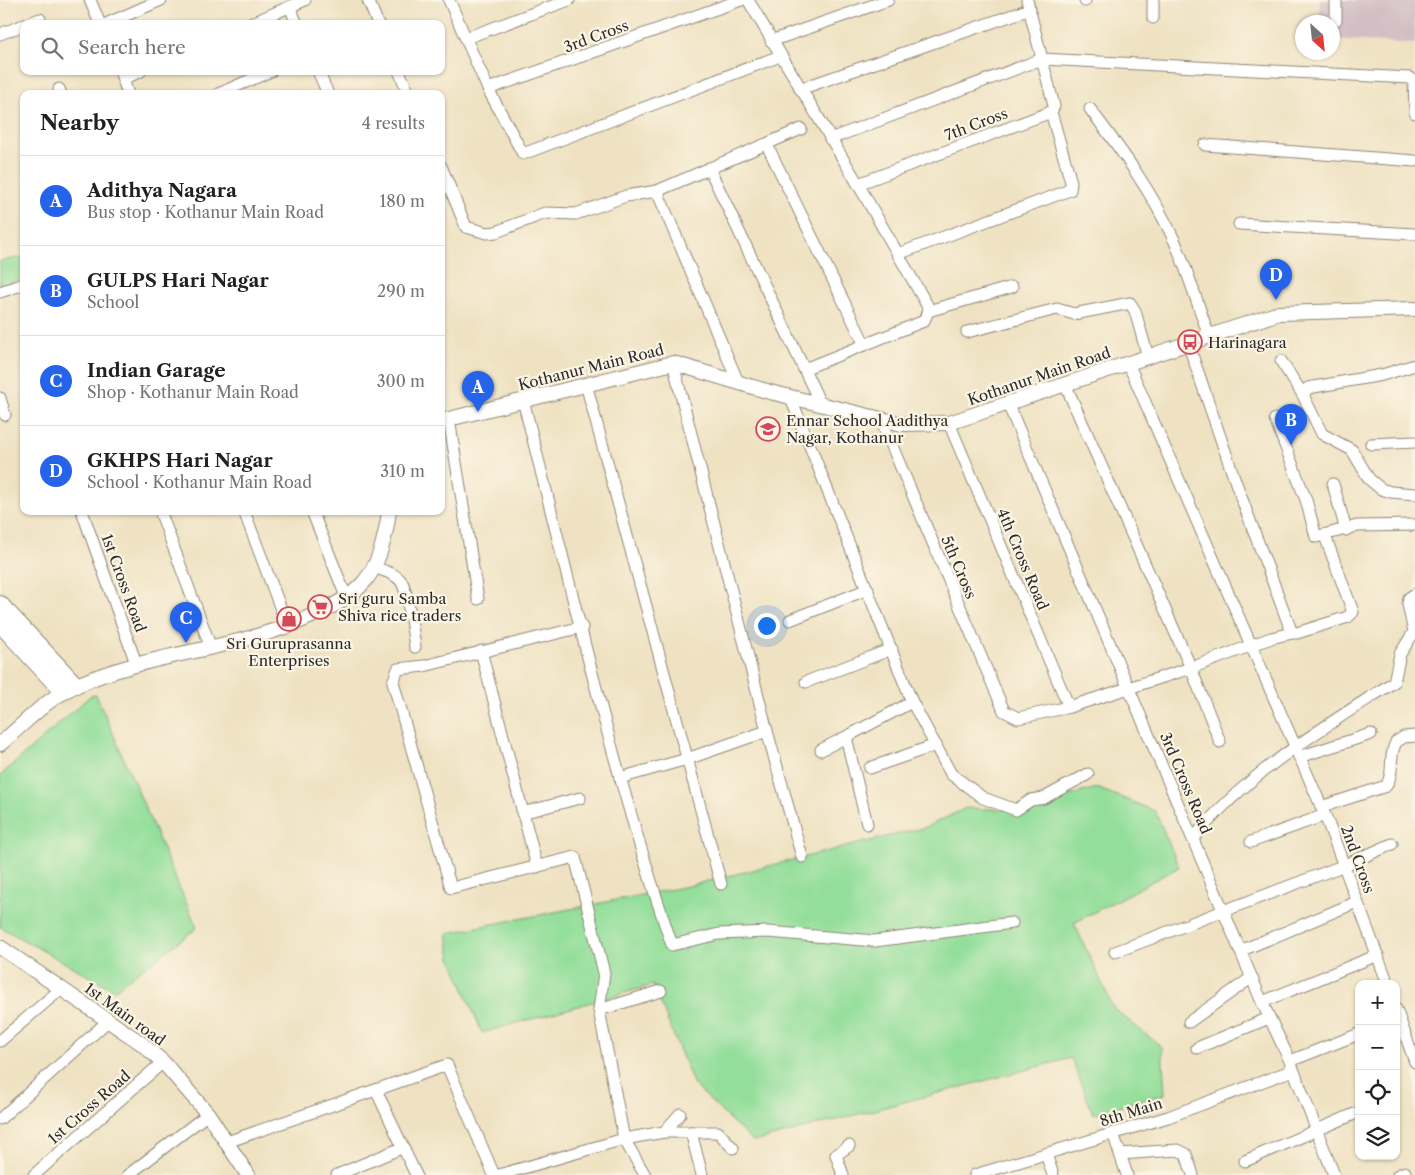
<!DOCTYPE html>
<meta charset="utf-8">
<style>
:root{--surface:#fff;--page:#f6f6f6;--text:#202124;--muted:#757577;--line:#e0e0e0;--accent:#2563eb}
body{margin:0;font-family:"Libre Caslon Text",serif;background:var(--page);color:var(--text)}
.controls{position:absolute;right:15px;bottom:15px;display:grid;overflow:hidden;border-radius:10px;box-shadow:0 1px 4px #0004}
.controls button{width:45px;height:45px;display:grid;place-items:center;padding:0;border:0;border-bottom:1px solid var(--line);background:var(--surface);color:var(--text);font:25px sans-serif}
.compass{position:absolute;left:1295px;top:15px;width:45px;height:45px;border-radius:50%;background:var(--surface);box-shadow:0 1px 4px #0004;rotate:153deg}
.you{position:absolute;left:766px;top:625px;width:18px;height:18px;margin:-12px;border:4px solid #fff;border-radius:50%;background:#1a73e8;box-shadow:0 0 0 8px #1a73e833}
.badge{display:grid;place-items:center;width:32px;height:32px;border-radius:50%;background:var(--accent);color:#fff;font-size:16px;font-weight:700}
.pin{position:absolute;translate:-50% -41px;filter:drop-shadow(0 1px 2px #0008)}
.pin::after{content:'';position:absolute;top:26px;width:18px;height:15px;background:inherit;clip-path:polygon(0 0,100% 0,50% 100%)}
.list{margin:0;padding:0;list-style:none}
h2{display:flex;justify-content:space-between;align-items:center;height:65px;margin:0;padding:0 20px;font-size:21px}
h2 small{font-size:16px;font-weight:400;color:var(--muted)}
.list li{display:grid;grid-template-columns:32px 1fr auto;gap:15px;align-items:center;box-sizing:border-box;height:90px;padding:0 20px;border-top:1px solid var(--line)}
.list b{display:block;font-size:19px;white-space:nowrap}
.list p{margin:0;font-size:16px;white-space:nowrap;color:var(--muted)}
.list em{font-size:16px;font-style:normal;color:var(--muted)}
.icon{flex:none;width:28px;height:28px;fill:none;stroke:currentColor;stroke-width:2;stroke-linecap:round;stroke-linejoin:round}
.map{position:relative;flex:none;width:1415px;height:1175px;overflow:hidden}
.search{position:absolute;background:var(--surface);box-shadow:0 1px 4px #0004;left:20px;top:20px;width:425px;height:55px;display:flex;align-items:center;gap:12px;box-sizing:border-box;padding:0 18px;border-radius:10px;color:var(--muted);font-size:19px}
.panel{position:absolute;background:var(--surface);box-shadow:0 1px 4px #0004;left:20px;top:90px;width:425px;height:425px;border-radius:10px}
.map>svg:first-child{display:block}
.industrial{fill:#d2bec4}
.green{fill:#93de9a;stroke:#5f8462}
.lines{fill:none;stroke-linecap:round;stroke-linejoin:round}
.minor-casing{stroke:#8d8676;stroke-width:13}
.tertiary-casing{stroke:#8d8676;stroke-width:16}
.secondary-casing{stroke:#8d8676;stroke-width:18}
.minor{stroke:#fff;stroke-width:11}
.tertiary{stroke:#fff;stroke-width:14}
.secondary{stroke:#fff;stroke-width:16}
.labels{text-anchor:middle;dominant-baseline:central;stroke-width:4.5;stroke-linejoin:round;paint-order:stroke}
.street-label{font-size:15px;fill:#2b2b2b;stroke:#fcf5e5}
.poi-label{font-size:15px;fill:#2b2b2b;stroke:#fcf5e5;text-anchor:start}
</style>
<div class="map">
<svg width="1415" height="1175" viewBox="0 0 1415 1175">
<rect width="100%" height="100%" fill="#fcf5e5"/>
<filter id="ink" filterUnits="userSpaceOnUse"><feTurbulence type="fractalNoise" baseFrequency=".02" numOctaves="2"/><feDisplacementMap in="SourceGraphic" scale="10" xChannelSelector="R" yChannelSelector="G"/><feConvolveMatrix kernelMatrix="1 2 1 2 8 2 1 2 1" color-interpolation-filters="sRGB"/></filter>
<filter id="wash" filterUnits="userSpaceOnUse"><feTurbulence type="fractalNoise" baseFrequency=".0096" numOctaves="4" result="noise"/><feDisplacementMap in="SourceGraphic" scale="20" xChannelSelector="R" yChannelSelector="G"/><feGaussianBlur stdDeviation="1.12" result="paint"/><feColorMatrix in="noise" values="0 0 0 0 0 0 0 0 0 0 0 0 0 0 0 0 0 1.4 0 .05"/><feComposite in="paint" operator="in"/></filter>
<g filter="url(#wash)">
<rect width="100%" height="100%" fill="#efe2c2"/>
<polygon class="industrial" points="1320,0 1415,0 1415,44 1333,39 1332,22 1320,22"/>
<g class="green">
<polygon points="24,257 24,278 0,286 0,261"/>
<polygon points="96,694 197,928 114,990 0,927 0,776 90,696"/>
<polygon points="1097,788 1155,811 1179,867 1074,923 1114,1009 1162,1047 1165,1094 1093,1114 1071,1058 753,1142 694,1085 653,985 482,1033 451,958 447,933 688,886 926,827 966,808 1016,810"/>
</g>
</g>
<g filter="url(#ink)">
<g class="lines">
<g class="minor-casing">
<g id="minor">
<polyline points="90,0 100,24"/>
<polyline points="368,0 378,24"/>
<polyline points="449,0 488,89 523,154 780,56"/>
<polyline points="748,0 858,184 927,305 928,311 924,321 804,369 820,403"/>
<polyline points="1027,0 1042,59 1410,78 1414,81 1415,113"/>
<polyline points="1336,0 1336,20"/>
<polyline points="1085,1 1085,0"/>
<polyline points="290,7 297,24"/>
<polyline points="1153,18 1153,0"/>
<polyline points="27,24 40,19"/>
<polyline points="106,24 161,0"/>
<polyline points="250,24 305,0"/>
<polyline points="0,34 24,25"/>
<polyline points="466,38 569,0"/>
<polyline points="771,41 888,0"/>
<polyline points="120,71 128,94"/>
<polyline points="318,71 328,94"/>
<polyline points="399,71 409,94"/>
<polyline points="123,79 141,71"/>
<polyline points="59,89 61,94"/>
<polyline points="488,89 741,0"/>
<polyline points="800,89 1030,9"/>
<polyline points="218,94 271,71"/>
<path d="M1090,109C1122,151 1153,193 1175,242C1188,272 1198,305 1209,336"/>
<polyline points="830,139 1042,59 1054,106 1051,112 858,184"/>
<polyline points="767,145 865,345"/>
<polyline points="1205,145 1415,161"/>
<polyline points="441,166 466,227 487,233 496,232 545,213 576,214 626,196 657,191 801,129"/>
<polyline points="709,168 804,369"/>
<polyline points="657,191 738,382"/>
<polyline points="1239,224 1415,234"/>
<polyline points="898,254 1070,190 1071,182 1051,112"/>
<polyline points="0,292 24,284"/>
<polyline points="928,311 1012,287"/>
<polyline points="967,332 1057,309 1074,314 1130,303 1135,311 1148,357"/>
<polyline points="1281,361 1303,395"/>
<polyline points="673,363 767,731 802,857"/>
<polyline points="1128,363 1325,815 1388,984"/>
<polyline points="1415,365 1382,375 1308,388 1303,395 1322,434 1352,450 1369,479 1381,489 1391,492 1415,494"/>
<polyline points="586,384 721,884"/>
<polyline points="1065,384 1191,668 1220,742"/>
<polyline points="790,396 912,702 951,774 983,798 1016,810 1031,800 1044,798 1088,774"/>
<polyline points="0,398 5,415"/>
<path d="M523,400C570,582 611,767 672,945L719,934L768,932L875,941L1012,923"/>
<polyline points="1008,404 1262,1002 1290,1061 1334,1175"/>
<polyline points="449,419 478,599"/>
<polyline points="1275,419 1306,500 1316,537 1357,526 1415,525"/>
<polyline points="881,420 1004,711 1018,718 1069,707 1191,668 1271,638 1292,633 1237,486 1188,343"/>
<polyline points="949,423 1069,707"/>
<polyline points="1371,444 1415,442"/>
<polyline points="1333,484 1346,530"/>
<polyline points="82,511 137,666"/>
<polyline points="160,511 211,648"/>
<polyline points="244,511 288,628"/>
<polyline points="312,511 347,599"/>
<path d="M373,567C381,570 395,573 401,581C408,590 413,634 415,647"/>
<polyline points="790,620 868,589"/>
<polyline points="582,627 424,666 398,669 393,682 451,888 575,857 604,973 599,1010 624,1139 645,1175"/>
<polyline points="1292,633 1297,633 1348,617 1353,612 1325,536"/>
<polyline points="481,651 537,867"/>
<polyline points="806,682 892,649"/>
<polyline points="846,737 912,702"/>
<polyline points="821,750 846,737 867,824"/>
<polyline points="1299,757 1371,734"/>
<polyline points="870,768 936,745"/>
<polyline points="620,778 687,759 767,731"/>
<path d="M1321,807L1386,786C1396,769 1387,760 1396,742L1404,737L1415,736"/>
<polyline points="522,813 580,798"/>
<path d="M1193,839C1248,772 1323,728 1394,682L1400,654L1414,632L1408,604L1409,598L1415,594"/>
<polyline points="1251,842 1325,815"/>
<polyline points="1240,951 1357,902"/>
<polyline points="1115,952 1345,865 1392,844"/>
<polyline points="1262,1002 1378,955"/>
<polyline points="1396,1009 1415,1062"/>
<polyline points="599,1010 661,991"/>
<polyline points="1189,1022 1251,978"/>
<polyline points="0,1041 62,988"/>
<polyline points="1197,1048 1269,1018"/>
<polyline points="1290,1061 1359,1034"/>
<polyline points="376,1090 416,1175"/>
<polyline points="0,1119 109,1020"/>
<polyline points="664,1132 718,1132 733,1148"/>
<polyline points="691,1132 702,1175"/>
<polyline points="1113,1133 1127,1175"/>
<polyline points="227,1142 447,1065 494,1175"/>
<polyline points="1046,1154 1053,1175"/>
<polyline points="1120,1154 1178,1150 1186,1154 1193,1175"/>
<polyline points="1245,1161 1359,1112"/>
<polyline points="34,1175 163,1062"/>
<polyline points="128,1175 208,1114"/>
<polyline points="337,1175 404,1147"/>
<polyline points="499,1175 624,1139 664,1132 680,1114"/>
<polyline points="843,1175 836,1155 849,1146"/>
<polyline points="975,1175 1168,1117 1293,1070"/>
<polyline points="1398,1175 1405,1172"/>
</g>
</g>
<g class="tertiary-casing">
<g id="tertiary">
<polyline points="441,421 673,363 770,392 902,424 949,423 1279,313 1415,309"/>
<path d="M0,744C23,725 47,698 75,686C152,651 241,651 318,613C335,605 351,597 364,582C380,564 386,534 389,511"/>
<polyline points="0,947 141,1043 163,1062 208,1114 248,1175"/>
</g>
</g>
<g class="secondary-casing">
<g id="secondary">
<polyline points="0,604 76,685"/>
<polyline points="0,624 63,692"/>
</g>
</g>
<use href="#minor" class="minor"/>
<use href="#tertiary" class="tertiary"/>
<use href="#secondary" class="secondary"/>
</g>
</g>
<defs>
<g id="bus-ring" transform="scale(1.25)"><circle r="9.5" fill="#fcf5e5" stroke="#d1495b" stroke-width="1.5"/><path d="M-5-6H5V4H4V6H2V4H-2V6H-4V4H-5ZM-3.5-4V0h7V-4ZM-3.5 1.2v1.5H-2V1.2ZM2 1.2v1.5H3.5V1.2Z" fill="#d1495b"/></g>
<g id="school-ring" transform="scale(1.25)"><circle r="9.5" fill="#fcf5e5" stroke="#d1495b" stroke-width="1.5"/><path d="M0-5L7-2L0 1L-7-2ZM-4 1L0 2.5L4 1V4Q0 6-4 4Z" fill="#d1495b"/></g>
<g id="supermarket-ring" transform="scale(1.25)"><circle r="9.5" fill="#fcf5e5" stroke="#d1495b" stroke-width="1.5"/><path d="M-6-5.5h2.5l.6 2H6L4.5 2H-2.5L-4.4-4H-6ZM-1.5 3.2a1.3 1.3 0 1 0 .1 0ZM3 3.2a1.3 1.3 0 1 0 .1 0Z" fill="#d1495b"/></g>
<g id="shop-ring" transform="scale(1.25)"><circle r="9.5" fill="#fcf5e5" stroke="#d1495b" stroke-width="1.5"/><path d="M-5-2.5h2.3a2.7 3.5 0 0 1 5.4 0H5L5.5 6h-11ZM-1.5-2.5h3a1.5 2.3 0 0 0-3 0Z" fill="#d1495b"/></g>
</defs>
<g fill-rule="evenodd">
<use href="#bus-ring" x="1190" y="342"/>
<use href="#school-ring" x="768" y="429"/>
<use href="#supermarket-ring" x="320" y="607"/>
<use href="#shop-ring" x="289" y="619"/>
</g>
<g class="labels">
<g class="street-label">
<text transform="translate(596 36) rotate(-20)">3rd Cross</text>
<text transform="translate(976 124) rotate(-21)">7th Cross</text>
<text transform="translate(591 367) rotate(-14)">Kothanur Main Road</text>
<text transform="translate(1039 376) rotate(-19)">Kothanur Main Road</text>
<text transform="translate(1023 559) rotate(67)">4th Cross Road</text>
<text transform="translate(959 567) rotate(67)">5th Cross</text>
<text transform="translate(124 583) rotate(70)">1st Cross Road</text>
<text transform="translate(1186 783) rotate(67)">3rd Cross Road</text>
<text transform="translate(1358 859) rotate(70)">2nd Cross</text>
<text transform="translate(125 1014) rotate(36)">1st Main road</text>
<text transform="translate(89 1107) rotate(-41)">1st Cross Road</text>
<text transform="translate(1131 1112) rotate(-17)">8th Main</text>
</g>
<g class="poi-label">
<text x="1208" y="342">Harinagara</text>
<text x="786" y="420">Ennar School Aadithya<tspan x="786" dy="17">Nagar, Kothanur</tspan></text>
<text x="338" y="598">Sri guru Samba<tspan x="338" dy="17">Shiva rice traders</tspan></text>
<text x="289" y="643" text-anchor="middle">Sri Guruprasanna<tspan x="289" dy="17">Enterprises</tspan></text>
</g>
</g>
</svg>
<div class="controls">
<button>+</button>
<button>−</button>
<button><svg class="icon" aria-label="locate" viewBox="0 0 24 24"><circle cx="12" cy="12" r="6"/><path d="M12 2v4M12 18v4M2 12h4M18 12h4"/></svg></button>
<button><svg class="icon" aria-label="layers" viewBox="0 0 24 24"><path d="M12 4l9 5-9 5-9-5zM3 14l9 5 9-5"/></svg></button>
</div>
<svg class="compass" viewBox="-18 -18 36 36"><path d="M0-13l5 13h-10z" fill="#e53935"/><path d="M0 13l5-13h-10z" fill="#757577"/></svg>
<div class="you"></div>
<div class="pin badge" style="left:478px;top:412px">A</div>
<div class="pin badge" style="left:1291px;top:445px">B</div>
<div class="pin badge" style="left:186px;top:643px">C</div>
<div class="pin badge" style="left:1276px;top:300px">D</div>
<div class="search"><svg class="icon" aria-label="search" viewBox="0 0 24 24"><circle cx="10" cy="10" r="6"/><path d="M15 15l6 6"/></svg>Search here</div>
<section class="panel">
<h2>Nearby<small>4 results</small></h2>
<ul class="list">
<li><span class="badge">A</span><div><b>Adithya Nagara</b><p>Bus stop · Kothanur Main Road</p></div><em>180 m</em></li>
<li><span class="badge">B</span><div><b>GULPS Hari Nagar</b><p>School</p></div><em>290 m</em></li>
<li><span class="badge">C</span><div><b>Indian Garage</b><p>Shop · Kothanur Main Road</p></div><em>300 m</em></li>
<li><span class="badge">D</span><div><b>GKHPS Hari Nagar</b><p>School · Kothanur Main Road</p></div><em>310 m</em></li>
</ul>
</section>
</div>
